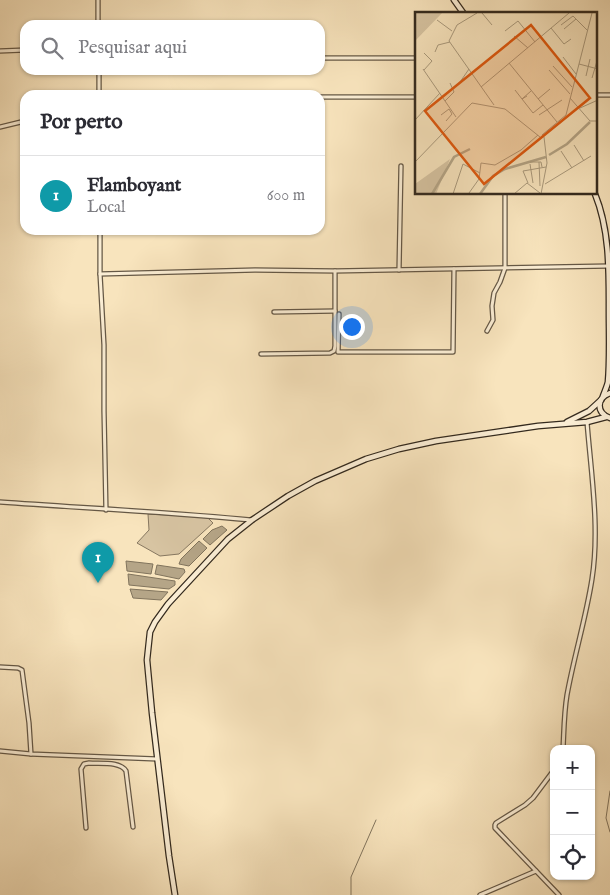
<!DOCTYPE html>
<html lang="pt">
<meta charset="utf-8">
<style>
:root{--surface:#fff;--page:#f2f2f3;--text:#2b2b33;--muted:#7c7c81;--line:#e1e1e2;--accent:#111827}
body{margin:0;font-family:"IM FELL English",serif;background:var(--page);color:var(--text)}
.controls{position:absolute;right:15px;bottom:15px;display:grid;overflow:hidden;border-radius:10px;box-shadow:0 1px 4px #0004}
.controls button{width:45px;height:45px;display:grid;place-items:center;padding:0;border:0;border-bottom:1px solid var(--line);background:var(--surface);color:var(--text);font:25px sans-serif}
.you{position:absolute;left:351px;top:326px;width:18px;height:18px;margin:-12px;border:4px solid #fff;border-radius:50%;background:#1a73e8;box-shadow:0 0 0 8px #1a73e833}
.badge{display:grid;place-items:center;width:32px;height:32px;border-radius:50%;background:var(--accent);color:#fff;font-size:16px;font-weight:700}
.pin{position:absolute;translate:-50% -41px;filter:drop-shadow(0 1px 2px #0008)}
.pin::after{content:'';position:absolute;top:26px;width:18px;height:15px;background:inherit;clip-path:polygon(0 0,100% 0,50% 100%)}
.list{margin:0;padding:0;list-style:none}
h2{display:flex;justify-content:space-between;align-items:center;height:65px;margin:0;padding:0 20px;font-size:21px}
h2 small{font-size:16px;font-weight:400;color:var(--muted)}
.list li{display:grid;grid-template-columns:32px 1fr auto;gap:15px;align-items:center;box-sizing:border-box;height:80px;padding:0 20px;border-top:1px solid var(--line)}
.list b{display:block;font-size:19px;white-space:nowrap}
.list p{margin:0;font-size:16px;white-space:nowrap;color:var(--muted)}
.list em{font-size:16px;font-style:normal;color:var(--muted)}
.icon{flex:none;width:28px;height:28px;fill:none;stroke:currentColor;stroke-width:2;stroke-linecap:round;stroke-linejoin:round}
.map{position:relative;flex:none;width:610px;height:895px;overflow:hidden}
.search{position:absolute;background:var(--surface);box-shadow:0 1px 4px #0004;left:20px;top:20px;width:305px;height:55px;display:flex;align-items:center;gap:12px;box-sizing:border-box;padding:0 18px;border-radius:15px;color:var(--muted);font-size:19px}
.panel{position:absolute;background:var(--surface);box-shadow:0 1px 4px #0004;left:20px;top:90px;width:305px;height:145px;border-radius:15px}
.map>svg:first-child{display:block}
.green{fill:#d7c4a2;stroke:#867760}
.water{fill:#b5a587;stroke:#81745d}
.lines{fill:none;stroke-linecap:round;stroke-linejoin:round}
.stream{stroke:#81745d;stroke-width:1}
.street-casing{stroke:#655846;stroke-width:5.5}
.secondary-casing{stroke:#342a1e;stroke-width:7}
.street{stroke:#faedd4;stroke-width:3}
.secondary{stroke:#faedd4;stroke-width:4.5}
.inset-river{fill:none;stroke:#b5a587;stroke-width:2.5}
.inset-road{fill:none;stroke:#aa9a7d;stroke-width:1}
.view{fill:#df570d;fill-opacity:0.15;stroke:#df570d;stroke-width:2.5}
.inset-edge{fill:none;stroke:#342a1e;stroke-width:2.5}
</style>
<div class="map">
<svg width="610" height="895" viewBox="0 0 610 895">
<rect width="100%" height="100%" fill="#f8e4bd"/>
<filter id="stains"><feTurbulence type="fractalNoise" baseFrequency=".004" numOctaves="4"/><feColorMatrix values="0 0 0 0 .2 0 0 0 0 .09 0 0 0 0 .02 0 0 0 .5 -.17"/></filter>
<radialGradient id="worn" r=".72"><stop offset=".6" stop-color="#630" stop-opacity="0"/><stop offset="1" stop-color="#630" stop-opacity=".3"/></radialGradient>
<polygon class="green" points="148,514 207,517 213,523 179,554 160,556 137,543 149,530"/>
<g class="water">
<polygon points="222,526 227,530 210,545 203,539 212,530"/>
<polygon points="199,541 207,548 189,566 179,564 181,559"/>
<polygon points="126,561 153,564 151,574 127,571"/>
<polygon points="157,565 184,569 185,572 179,579 155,574"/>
<polygon points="128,574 175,581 175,585 169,589 129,585"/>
<polygon points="130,589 168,592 161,600 133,598"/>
</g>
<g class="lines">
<g class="stream">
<polyline points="610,791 606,818 610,832"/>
<polyline points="351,895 351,877 376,820"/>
</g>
<g class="street-casing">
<g id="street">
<polyline points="98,0 98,25"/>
<polyline points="0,51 25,50"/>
<polyline points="320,58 416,58"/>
<polyline points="99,70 99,95"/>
<polyline points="596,95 610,95"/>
<polyline points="320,97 416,97"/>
<polyline points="0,127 25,121"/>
<polyline points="100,230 100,274 104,345 104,411 106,510"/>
<polyline points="399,270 401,166"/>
<polyline points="100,274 255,270 335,271 608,266"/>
<polyline points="274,312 335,311"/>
<polyline points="339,314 338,352 453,352 454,269"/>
<polyline points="487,331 493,320 492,306 494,293 500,282 505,268 505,194"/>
<polyline points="261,354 330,353 334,351 335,346 335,271"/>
<path d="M0,502C84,508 168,512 251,520"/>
<polyline points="0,667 18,668 22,670 29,723 31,754"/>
<path d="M563,749C564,731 564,713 567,695C574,656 586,618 592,579C600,528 591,473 587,422"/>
<polyline points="0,751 31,754 157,759"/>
<polyline points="554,770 533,798 525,805 496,823 495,825 495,828 559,895"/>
<path d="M86,828L81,769L84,764L89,763C100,764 120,761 126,771L133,827"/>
<polyline points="480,895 536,871"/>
</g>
</g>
<g class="secondary-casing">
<g id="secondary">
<polyline points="454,0 464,14"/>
<path d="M595,194C610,231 609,272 609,312C609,334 610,360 608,382C607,386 605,391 603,396"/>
<path d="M610,393C596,398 596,413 610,418"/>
<polyline points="567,422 589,411 601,400"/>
<polyline points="175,895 169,856 152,713 147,660 150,632 155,622 168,604 228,539 252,520 288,496 315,481 366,459 399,449 436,441 538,426 587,422 606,417"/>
</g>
</g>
<use href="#street" class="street"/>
<use href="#secondary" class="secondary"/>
</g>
<g transform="translate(415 12)">
<rect width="182" height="182" fill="#f8e4bd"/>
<path d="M0,1H27L0,29ZM35,147L21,182H0V172Z" fill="#d7c4a2"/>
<path class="inset-river" d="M134,143L152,132L175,110M17,182L39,145L55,137M65,182L78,164L90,157L131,145"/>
<path class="inset-road" d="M62,1L42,13L34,29L79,93M67,1L77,13M22,8L37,19M146,13L158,4L173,19M136,16L149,32L156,27M149,17L161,7M90,19L103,9L120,30M99,24L113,36M20,40L23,33L35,30M9,41L17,49L9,58M148,45L161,62M94,51L142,110M164,52L183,57M138,54L157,75M8,57L41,105M134,58L155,82M171,64L175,47M177,66L182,49M45,70L54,57M66,75L154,1M100,78L107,87L116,79M112,84L107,87L118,101L128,93M155,86L175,109H183M123,87L135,77M30,89L39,80L35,71M165,96L183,88M26,103L34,97L37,102L31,109M124,103L147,88M0,108L25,81M127,123L151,103L177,1M159,133L169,149M146,139L157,156M0,150L57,91L90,97L125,125M115,150H126L127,155M124,150L125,174M115,152L118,171M113,171L108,159L131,155M130,172L176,144M54,181L64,167L66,151L80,153L106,138L123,123M38,182L48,152L65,161M99,182L112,171L125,181M126,182L132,151L129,125"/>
<path class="view" d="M116,13L175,86L69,172L10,99Z"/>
<rect width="182" height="182" class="inset-edge"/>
</g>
<rect width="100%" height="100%" filter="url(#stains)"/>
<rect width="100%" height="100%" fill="url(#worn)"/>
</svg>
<div class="controls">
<button>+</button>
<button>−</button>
<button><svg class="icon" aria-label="locate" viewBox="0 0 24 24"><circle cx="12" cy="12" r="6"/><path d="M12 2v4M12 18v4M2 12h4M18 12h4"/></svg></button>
</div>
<div class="you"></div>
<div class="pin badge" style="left:98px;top:583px;background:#0f9aa8">1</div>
<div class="search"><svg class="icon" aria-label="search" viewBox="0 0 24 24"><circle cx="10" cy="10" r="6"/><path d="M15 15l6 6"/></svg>Pesquisar aqui</div>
<section class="panel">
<h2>Por perto<small></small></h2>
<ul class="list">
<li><span class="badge" style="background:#0f9aa8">1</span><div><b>Flamboyant</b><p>Local</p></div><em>600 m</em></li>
</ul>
</section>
</div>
